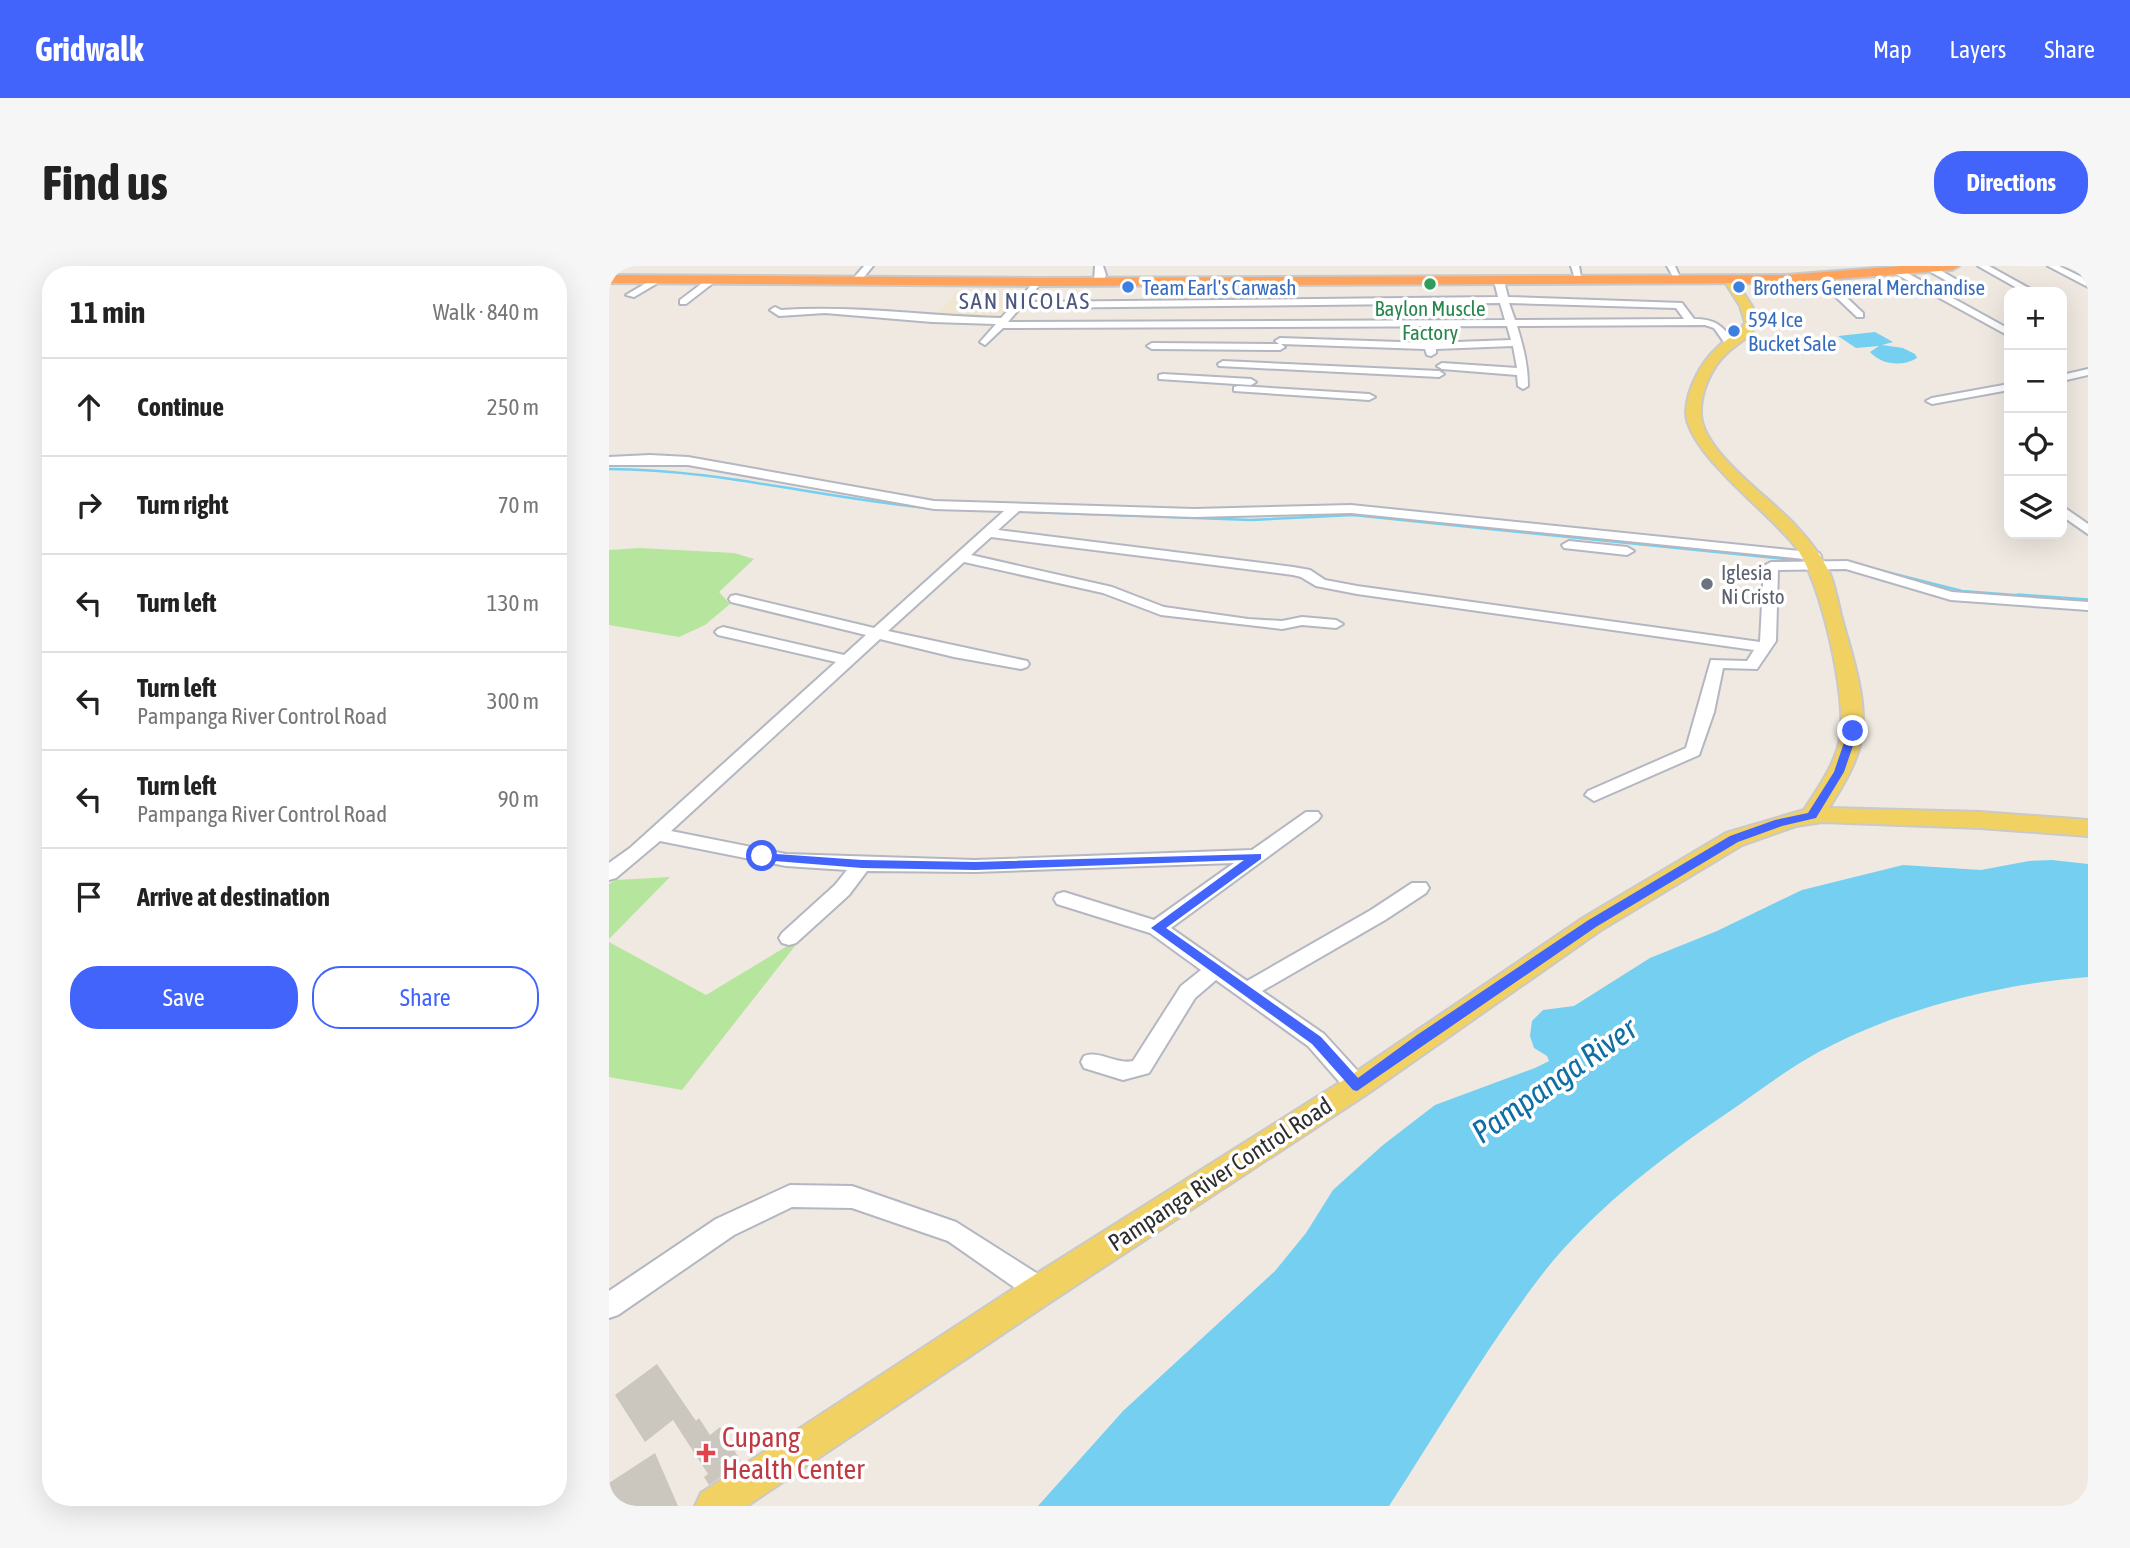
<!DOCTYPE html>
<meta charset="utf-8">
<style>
:root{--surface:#fff;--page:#f6f6f6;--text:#222;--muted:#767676;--line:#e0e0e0;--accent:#4264fb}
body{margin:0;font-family:"Asap Condensed",sans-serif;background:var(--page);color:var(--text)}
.controls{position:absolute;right:21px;top:21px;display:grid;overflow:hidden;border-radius:14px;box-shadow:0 7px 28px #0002}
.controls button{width:63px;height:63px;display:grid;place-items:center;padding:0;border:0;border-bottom:2px solid var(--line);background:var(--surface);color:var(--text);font:35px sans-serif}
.stop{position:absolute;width:21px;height:21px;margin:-16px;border:5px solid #4264fb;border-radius:50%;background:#fff}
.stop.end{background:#4264fb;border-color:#fff;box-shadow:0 2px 7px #0008}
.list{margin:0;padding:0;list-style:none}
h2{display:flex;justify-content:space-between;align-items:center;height:91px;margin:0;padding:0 28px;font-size:30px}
h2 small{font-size:23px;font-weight:400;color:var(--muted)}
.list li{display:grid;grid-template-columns:46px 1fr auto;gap:21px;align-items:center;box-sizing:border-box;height:98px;padding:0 28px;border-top:2px solid var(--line)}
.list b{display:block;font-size:26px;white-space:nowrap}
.list p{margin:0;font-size:23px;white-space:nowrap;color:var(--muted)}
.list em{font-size:23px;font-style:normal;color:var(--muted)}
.actions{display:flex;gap:14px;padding:21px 28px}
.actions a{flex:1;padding:16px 0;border:2px solid var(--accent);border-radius:28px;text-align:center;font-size:24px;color:var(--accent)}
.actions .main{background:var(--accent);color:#fff}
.icon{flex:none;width:38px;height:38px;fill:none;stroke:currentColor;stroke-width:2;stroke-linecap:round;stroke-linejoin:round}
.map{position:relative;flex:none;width:1479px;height:1240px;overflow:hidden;border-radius:28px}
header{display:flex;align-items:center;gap:42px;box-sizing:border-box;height:98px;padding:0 35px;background:var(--accent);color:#fff}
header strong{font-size:33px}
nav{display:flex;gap:38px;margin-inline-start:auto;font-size:24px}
.intro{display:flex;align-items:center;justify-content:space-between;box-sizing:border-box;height:168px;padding:0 42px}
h1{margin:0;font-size:49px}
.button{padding:18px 32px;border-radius:28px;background:var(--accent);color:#fff;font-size:24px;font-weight:700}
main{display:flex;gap:42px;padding:0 42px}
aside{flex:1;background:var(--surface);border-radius:28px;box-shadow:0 7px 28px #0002}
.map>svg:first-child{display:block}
.education{fill:#f0e6d1}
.green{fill:#b6e59e}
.water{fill:#75cff0}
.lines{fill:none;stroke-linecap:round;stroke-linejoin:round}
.stream-far1{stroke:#75cff0;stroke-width:2.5}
.stream{stroke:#75cff0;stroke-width:3.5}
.building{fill:#cbc7bf}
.minor-casing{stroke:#b4b7c1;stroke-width:4}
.major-casing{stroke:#c9c9c9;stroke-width:4}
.highway-casing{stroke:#c9c9c9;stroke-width:4}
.minor{fill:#fff;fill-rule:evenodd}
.major{fill:#f2d163;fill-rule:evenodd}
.highway{fill:#ffa35c;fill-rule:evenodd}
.route{fill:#4264fb}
.leisure-dot{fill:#2e9e5b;stroke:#fff;stroke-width:2.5}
.shop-dot{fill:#3f7fe0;stroke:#fff;stroke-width:2.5}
.worship-dot{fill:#6b7280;stroke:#fff;stroke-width:2.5}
.health-dot{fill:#e0444e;stroke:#fff;stroke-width:2.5}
.labels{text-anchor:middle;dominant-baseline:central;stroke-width:7;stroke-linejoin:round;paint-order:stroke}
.far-shop-label{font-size:21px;fill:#366cbe;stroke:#fff;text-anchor:start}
.far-leisure-label{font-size:21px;fill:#27864d;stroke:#fff}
.far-worship-label{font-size:21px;fill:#5b616d;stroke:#fff;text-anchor:start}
.far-quarter-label{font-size:23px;letter-spacing:2px;fill:#4d5680;stroke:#fff}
.street-label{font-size:24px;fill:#2e2e2e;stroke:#fff}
.near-health-label{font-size:28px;fill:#be3a42;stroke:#fff;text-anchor:start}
.near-water-label{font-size:32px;font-style:italic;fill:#0d6fa3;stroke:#fff}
</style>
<header>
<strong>Gridwalk</strong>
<nav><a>Map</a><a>Layers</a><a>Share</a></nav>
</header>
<div class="intro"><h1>Find us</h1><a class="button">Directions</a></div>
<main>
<aside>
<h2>11 min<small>Walk · 840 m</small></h2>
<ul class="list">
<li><svg class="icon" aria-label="ahead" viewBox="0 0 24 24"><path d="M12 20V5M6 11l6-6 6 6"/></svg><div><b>Continue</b></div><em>250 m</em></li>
<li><svg class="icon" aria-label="right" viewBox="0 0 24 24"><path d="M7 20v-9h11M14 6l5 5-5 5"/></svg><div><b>Turn right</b></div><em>70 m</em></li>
<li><svg class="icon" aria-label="left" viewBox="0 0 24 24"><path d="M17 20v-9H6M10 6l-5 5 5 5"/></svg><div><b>Turn left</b></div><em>130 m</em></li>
<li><svg class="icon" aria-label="left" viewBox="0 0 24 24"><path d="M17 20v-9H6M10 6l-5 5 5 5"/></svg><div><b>Turn left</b><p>Pampanga River Control Road</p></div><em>300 m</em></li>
<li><svg class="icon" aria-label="left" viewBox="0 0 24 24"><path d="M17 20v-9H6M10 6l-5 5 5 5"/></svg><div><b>Turn left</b><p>Pampanga River Control Road</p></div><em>90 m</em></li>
<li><svg class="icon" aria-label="arrive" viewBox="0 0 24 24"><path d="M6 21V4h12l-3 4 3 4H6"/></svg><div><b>Arrive at destination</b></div></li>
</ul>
<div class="actions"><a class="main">Save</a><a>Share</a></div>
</aside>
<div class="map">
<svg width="1479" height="1240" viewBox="0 0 1479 1240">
<rect width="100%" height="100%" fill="#efe9e1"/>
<polygon class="education" points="386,18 391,18 386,25 417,26 394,54 324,52 350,24 379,25"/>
<g class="green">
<polygon points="30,282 125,287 145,293 110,326 121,338 96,359 70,371 0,359 0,284"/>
<polygon points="61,611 0,673 0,618 7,614"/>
<polygon points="193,671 73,824 0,811 0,676 97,729"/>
</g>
<g class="water">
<path d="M1266,66L1284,76L1273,79L1294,82L1306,88L1308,92C1293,101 1273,99 1261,86L1270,80L1247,82L1229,70Z"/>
<path d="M1443,594L1479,598V711C1388,718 1281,745 1201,791C1168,810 1137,835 1105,856C1039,902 973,954 925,1019C873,1089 828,1166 780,1240H429L514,1145L666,1005L697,967L724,924L774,879L826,839L926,802L940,795L938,790L925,782L921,770L923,755L934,744L965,740L1041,692L1108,665L1193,624L1294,599L1372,604L1420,595Z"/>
</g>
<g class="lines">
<g class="stream-far1">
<path d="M0,203C111,203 218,234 329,243"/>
<polyline points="337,243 642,254 744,249 1195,295"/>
<polyline points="1215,295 1227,296"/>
<polyline points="1242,297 1353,325 1433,331"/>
</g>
<polyline class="stream" points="1409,329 1479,334"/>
</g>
<g class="building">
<polygon points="48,1098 87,1155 90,1152 101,1169 111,1161 133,1197 100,1219 95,1211 99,1208 64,1154 36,1176 6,1129"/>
<polygon points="46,1187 69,1240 0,1240 0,1217"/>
</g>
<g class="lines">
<g class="minor-casing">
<g id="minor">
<polygon points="255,0 264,0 250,17 244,17 242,15"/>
<polygon points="486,0 494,0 497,9 493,18 485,16"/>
<polygon points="962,0 970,0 973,16 967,16"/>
<polygon points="1058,0 1066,0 1073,16 1067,16"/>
<polygon points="1318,0 1324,0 1355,18 1347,20 1318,4"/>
<polygon points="1369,0 1380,0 1427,26 1415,26"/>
<polygon points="1439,0 1450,0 1479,14 1479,21"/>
<polygon points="1285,3 1291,3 1400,63 1400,70 1285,7"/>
<polygon points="49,10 52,11 52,15 25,31 17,29"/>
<polygon points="1209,10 1215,10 1254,47 1254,51 1248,51 1209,14"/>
<polygon points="100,12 108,14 77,38 71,38 71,34"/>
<path d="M890,12L895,15L899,31L1073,37L1085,53C1107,53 1114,60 1126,77L1117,79L1105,62L1096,59L908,60C914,80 919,98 919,120L914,123L909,120L908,109L833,103L828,100L833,97L908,102L904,80L827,83V87L822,90L818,89L816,83L672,78L676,81L671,84L543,83L538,80L543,77L670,78L666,75L671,72L821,77L902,74L898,60L394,62L376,79L371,76L387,58L323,56L216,47L170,50L161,44L166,41L172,44C245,39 318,50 392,52L428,13L433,16L416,36L889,31L885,15ZM891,37L896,54L399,56L411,42ZM900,37L1067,42L1075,53L906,54Z"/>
<polygon points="614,95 830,105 835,108 830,111 610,100 609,98"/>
<polygon points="1479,103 1479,109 1453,115 1453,109"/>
<polygon points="554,108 642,113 647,116 642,119 550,113 550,109"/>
<polygon points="1400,118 1400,124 1323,138 1317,135 1323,132"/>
<polygon points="629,120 760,128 766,131 760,134 625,125 625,121"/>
<path d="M41,189L79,191L325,235L585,243L742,239L1210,287L1212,290L1205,294L742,247L585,251L410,245L389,264L684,301L701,304L716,314L748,320L1151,376L1155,300L1162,296L1238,295L1343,326L1479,336V344L1342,334L1237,303L1169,304L1167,375L1148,403L1114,402L1105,446L1090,489L985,535L976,529L979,525L1077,482L1102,394L1138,395L1145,384L748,328L707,320L692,311L684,309L382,271L362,289L503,321L555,341L639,353L673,355L693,351L727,354L734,358L727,362L693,359L673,363L552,349L494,327L355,296L279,365L418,395L420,398L418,401L412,403L345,391L271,373L62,565L177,588L366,594L643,584L697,546H709L712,550L709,554L562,662L638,715L762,644L803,617H817L820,622L817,627L776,654L653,725L715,768L756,813L759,820L756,827L748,829L740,827L699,780L607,714L586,732L540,807L514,814L475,802L472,796L475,790C491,784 507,799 524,795L572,720L592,704L541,667L448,638L445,633L448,628L455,626L545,654L625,597L366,606L258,605L240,629L187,677L180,679L173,677L170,672L173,667L226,619L238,604L177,600L51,575L7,612L0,614V597L21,582L227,396L109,369L106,366L109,363L114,361L235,389L257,369L122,336L120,333L122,330L127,329L265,362L395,245L325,243L79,199H0V191Z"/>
<polygon points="1453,240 1479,258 1479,268 1453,250"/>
<polygon points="960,275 1018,281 1025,285 1018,289 955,282 953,279"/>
<polygon points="181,919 243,920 347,956 440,1015 444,1024 440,1033 431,1036 422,1033 339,975 243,942 183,941 125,969 9,1049 0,1052 0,1025 107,953"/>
</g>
</g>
<g class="major-casing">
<path id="major" d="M1116,11H1124L1143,40L1148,56C1143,71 1130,76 1119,86C1103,100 1091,126 1092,148C1093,186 1163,233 1187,260C1200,274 1213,290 1221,308C1226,320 1229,336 1232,349C1242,387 1260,435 1252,475C1247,499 1233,521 1220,542L1371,546L1479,554V570L1371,562L1213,556L1187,560L1133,579L992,664L758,828L443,1035L138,1240H86L92,1227L419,1013L738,812L974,652L1117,567L1195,544C1209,522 1226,499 1231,473C1239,433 1211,311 1186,280C1161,247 1077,186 1077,146C1078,123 1092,96 1109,81C1118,72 1131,68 1136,56L1131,40L1114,13Z"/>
</g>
<g class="highway-casing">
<polygon id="highway" points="1293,0 1350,0 1343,4 1177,17 428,20 0,17 0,9 428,12 1177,9"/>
</g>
<use href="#minor" class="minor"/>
<use href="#major" class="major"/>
<use href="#highway" class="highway"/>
</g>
<polygon class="route" points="1244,462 1249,465 1235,506 1207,552 1173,560 1129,576 987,661 748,825 744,824 703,778 542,662 635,594 366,604 253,602 153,594 148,590 153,587 253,594 366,596 652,588 652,593 557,662 712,771 749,812 808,769 978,655 1121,570 1166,554 1199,547 1225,506 1239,465"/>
<circle class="leisure-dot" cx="821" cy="18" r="7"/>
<g class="shop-dot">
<circle cx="519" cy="21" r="7"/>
<circle cx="1130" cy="21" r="7"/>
<circle cx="1125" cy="65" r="7"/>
</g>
<circle class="worship-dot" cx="1098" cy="318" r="7"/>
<path class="health-dot" d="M93.5 1176.5h7v7h7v7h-7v7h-7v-7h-7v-7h7z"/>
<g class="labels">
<g class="far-shop-label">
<text x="533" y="21">Team Earl's Carwash</text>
<text x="1144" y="21">Brothers General Merchandise</text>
<text x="1139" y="53">594 Ice<tspan x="1139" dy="24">Bucket Sale</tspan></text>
</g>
<g class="far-leisure-label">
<text x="821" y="42">Baylon Muscle<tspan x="821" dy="24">Factory</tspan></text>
</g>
<g class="far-worship-label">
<text x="1112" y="306">Iglesia<tspan x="1112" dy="24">Ni Cristo</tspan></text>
</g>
<g class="far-quarter-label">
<text x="416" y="35">SAN NICOLAS</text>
</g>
<g class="street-label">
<text transform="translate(611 908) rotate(-33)">Pampanga River Control Road</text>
</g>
<g class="near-health-label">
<text x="113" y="1171">Cupang<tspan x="113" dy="32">Health Center</tspan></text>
</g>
<g class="near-water-label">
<text transform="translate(945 814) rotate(-35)">Pampanga River</text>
</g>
</g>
</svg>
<div class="controls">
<button>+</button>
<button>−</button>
<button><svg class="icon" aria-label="locate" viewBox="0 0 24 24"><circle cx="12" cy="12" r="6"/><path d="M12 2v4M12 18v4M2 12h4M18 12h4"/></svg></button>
<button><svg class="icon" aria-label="layers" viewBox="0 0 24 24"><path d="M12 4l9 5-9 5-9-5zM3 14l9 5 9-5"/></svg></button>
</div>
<div class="stop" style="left:153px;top:590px"></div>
<div class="stop end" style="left:1244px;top:465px"></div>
</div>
</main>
